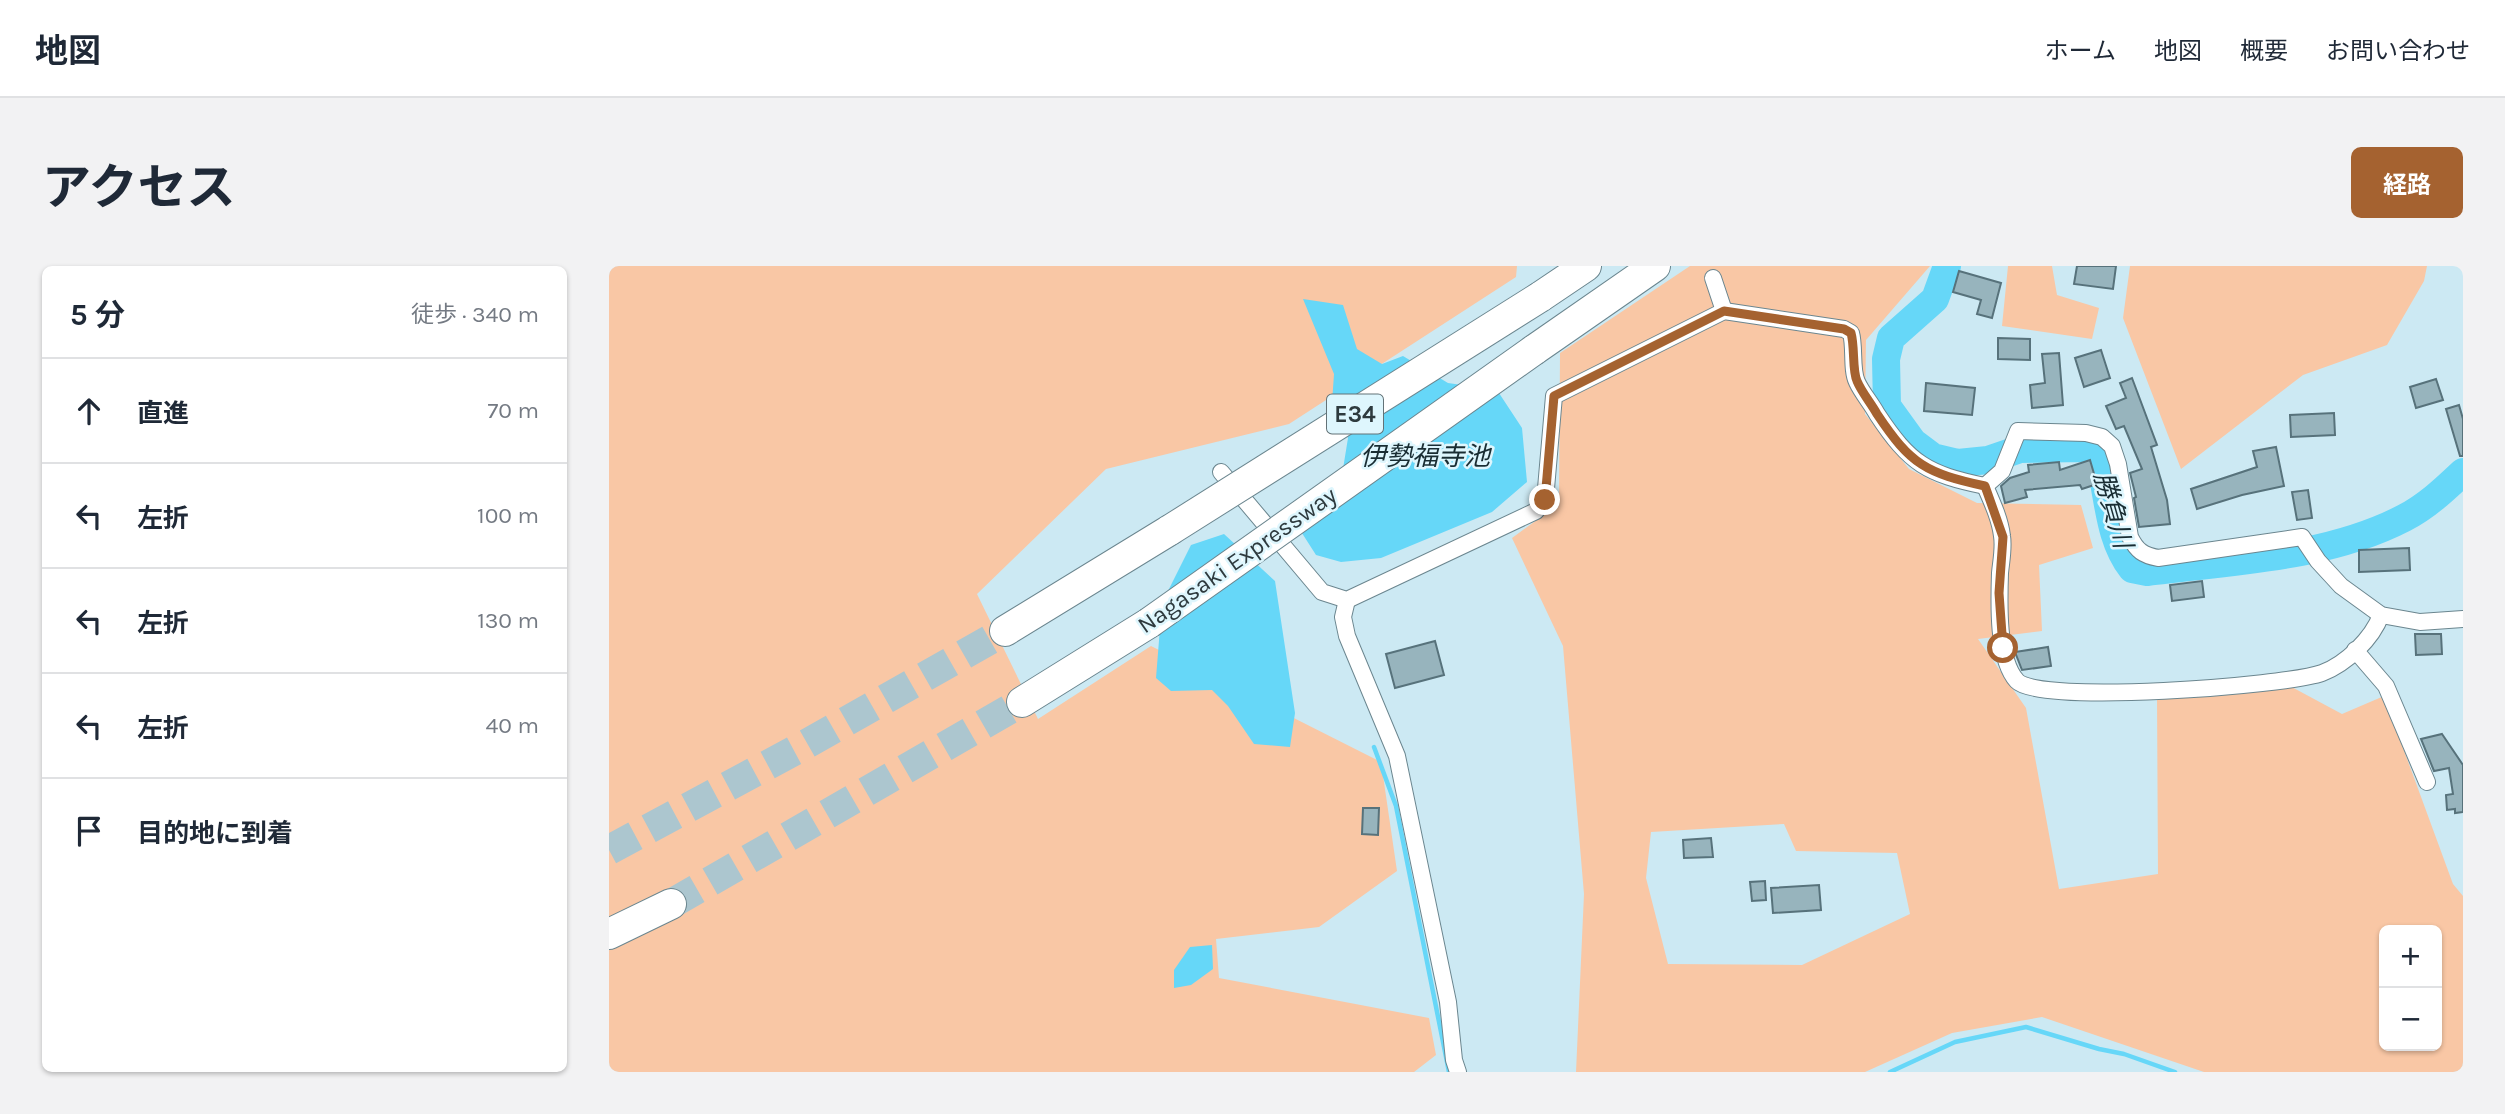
<!DOCTYPE html>
<html lang="ja">
<meta charset="utf-8">
<style>
:root{--surface:#fff;--page:#f2f2f3;--text:#1f2937;--muted:#747a83;--line:#e0e1e3;--accent:#a56230}
body{margin:0;font-family:Karla,"Noto Sans JP",sans-serif;background:var(--page);color:var(--text)}
.controls{position:absolute;right:21px;bottom:21px;display:grid;overflow:hidden;border-radius:10px;box-shadow:0 2px 5px #0004}
.controls button{width:63px;height:63px;display:grid;place-items:center;padding:0;border:0;border-bottom:2px solid var(--line);background:var(--surface);color:var(--text);font:35px sans-serif}
.stop{position:absolute;width:21px;height:21px;margin:-16px;border:5px solid #a56230;border-radius:50%;background:#fff}
.stop.end{background:#a56230;border-color:#fff;box-shadow:0 2px 7px #0008}
.list{margin:0;padding:0;list-style:none}
h2{display:flex;justify-content:space-between;align-items:center;height:91px;margin:0;padding:0 28px;font-size:30px}
h2 small{font-size:23px;font-weight:400;color:var(--muted)}
.list li{display:grid;grid-template-columns:46px 1fr auto;gap:21px;align-items:center;box-sizing:border-box;height:105px;padding:0 28px;border-top:2px solid var(--line)}
.list b{display:block;font-size:26px;white-space:nowrap}
.list em{font-size:23px;font-style:normal;color:var(--muted)}
.icon{flex:none;width:38px;height:38px;fill:none;stroke:currentColor;stroke-width:2;stroke-linecap:round;stroke-linejoin:round}
.map{position:relative;flex:none;width:1854px;height:806px;overflow:hidden;border-radius:10px}
header{display:flex;align-items:center;gap:42px;box-sizing:border-box;height:98px;padding:0 35px;background:var(--surface);border-bottom:2px solid var(--line)}
header strong{font-size:33px}
nav{display:flex;gap:38px;margin-inline-start:auto;font-size:24px}
.intro{display:flex;align-items:center;justify-content:space-between;box-sizing:border-box;height:168px;padding:0 42px}
h1{margin:0;font-size:49px}
.button{padding:18px 32px;border-radius:10px;background:var(--accent);color:#fff;font-size:24px;font-weight:700}
main{display:flex;gap:42px;padding:0 42px}
aside{flex:1;background:var(--surface);border-radius:10px;box-shadow:0 2px 5px #0004}
.map>svg:first-child{display:block}
.green{fill:#f9c7a5;fill-rule:evenodd}
.water{fill:#66d7f8}
.lines{fill:none;stroke-linecap:round;stroke-linejoin:round}
.stream{stroke:#66d7f8;stroke-width:4.5}
.river{stroke:#66d7f8;stroke-width:28}
.building{fill:#97b4bd;stroke:#57727b;stroke-width:2}
.highway-tunnel{stroke:#acc6cf;stroke-width:30;stroke-dasharray:30 15;stroke-linecap:butt}
.street-casing{stroke:#6b868f;stroke-width:18}
.highway-casing{stroke:#6b868f;stroke-width:32}
.street{stroke:#fff;stroke-width:16}
.highway{stroke:#fff;stroke-width:30}
.highway-bridge-casing{stroke:#6b868f;stroke-width:32;stroke-linecap:butt}
.highway-bridge{stroke:#fff;stroke-width:30}
.route{stroke:#a56230;stroke-width:9}
.labels{text-anchor:middle;dominant-baseline:central;stroke-width:5;stroke-linejoin:round;paint-order:stroke}
.shield{fill:#def6fd;stroke:#637277;stroke-width:2}
.shield-label{font-size:23px;font-weight:bold;fill:#2e3a3e}
.street-label{font-size:24px;fill:#2e3a3e;stroke:#def6fd}
.water-label{font-size:26px;font-style:italic;fill:#192d33;stroke:#def6fd}
</style>
<header>
<strong>地図</strong>
<nav><a>ホーム</a><a>地図</a><a>概要</a><a>お問い合わせ</a></nav>
</header>
<div class="intro"><h1>アクセス</h1><a class="button">経路</a></div>
<main>
<aside>
<h2>5 分<small>徒歩 · 340 m</small></h2>
<ul class="list">
<li><svg class="icon" aria-label="ahead" viewBox="0 0 24 24"><path d="M12 20V5M6 11l6-6 6 6"/></svg><div><b>直進</b></div><em>70 m</em></li>
<li><svg class="icon" aria-label="left" viewBox="0 0 24 24"><path d="M17 20v-9H6M10 6l-5 5 5 5"/></svg><div><b>左折</b></div><em>100 m</em></li>
<li><svg class="icon" aria-label="left" viewBox="0 0 24 24"><path d="M17 20v-9H6M10 6l-5 5 5 5"/></svg><div><b>左折</b></div><em>130 m</em></li>
<li><svg class="icon" aria-label="left" viewBox="0 0 24 24"><path d="M17 20v-9H6M10 6l-5 5 5 5"/></svg><div><b>左折</b></div><em>40 m</em></li>
<li><svg class="icon" aria-label="arrive" viewBox="0 0 24 24"><path d="M6 21V4h12l-3 4 3 4H6"/></svg><div><b>目的地に到着</b></div></li>
</ul>
</aside>
<div class="map">
<svg width="1854" height="806" viewBox="0 0 1854 806">
<rect width="100%" height="100%" fill="#cce9f3"/>
<g class="green">
<polygon points="0,0 908,0 907,11 680,158 497,203 368,328 429,453 542,380 772,496 788,605 710,661 607,673 610,712 820,752 827,789 805,806 0,806 0,683 11,678 0,666"/>
<path d="M1081,0H1321L1257,74L1256,148L1300,203L1368,237L1472,239L1484,282L1430,299L1433,365L1369,373L1417,442L1450,623L1549,608L1548,430L1679,419L1733,448L1775,430L1844,618L1854,630V806H1595L1433,751L1343,767L1256,806H967L975,628L954,380L903,272L950,238L951,87ZM1175,558L1187,585L1288,587L1301,648L1193,699L1059,698L1037,612L1042,566ZM1775,664H1828V780H1775Z"/>
<polygon points="1399,0 1443,0 1448,29 1490,42 1483,73 1393,60"/>
<polygon points="1521,0 1818,0 1815,15 1778,79 1694,109 1572,203 1514,52"/>
</g>
<g class="water">
<polygon points="694,33 734,39 748,83 773,98 794,90 839,117 888,124 913,162 918,216 883,246 772,292 732,296 707,289 691,264 733,209 739,172 723,137 725,108"/>
<polygon points="615,268 666,315 686,447 681,481 645,478 619,440 603,424 562,425 547,412 553,337 582,279"/>
<polygon points="603,679 604,703 582,719 565,722 565,704 581,681"/>
</g>
<g class="lines">
<g class="stream">
<polyline points="765,481 787,540 840,806"/>
<polyline points="1281,806 1346,776 1417,761 1490,783 1515,788 1566,806"/>
</g>
<path class="river" d="M1338,0L1326,33L1282,72L1277,93L1278,140L1304,176L1324,191L1349,197L1379,194L1411,183L1477,182L1489,190C1500,227 1498,271 1523,303L1538,306C1623,295 1718,292 1795,252C1817,241 1836,223 1854,206"/>
</g>
<g class="building">
<polygon points="1468,0 1507,0 1504,23 1465,18"/>
<polygon points="1350,5 1392,17 1383,52 1368,48 1372,34 1344,26"/>
<polygon points="1389,72 1421,73 1421,94 1389,93"/>
<polygon points="1492,84 1501,112 1475,121 1466,92"/>
<polygon points="1450,87 1454,139 1423,142 1421,119 1436,117 1433,88"/>
<polygon points="1523,112 1548,179 1542,181 1558,234 1561,258 1530,261 1525,232 1527,231 1521,207 1533,203 1515,160 1507,163 1497,140 1517,132 1511,117"/>
<polygon points="1827,113 1834,134 1807,142 1801,121"/>
<polygon points="1317,117 1366,122 1363,149 1315,145"/>
<polygon points="1850,139 1854,153 1854,190 1851,190 1837,143"/>
<polygon points="1725,147 1726,169 1682,171 1681,149"/>
<polygon points="1667,181 1675,220 1633,229 1588,243 1582,223 1648,201 1644,185"/>
<polygon points="1481,194 1488,218 1473,223 1471,219 1416,224 1418,231 1396,237 1392,220 1401,212 1420,206 1419,199 1450,196 1451,204"/>
<polygon points="1699,224 1703,252 1688,254 1683,226"/>
<polygon points="1800,282 1801,304 1750,306 1750,284"/>
<polygon points="1593,315 1595,331 1563,335 1561,319"/>
<polygon points="1806,368 1832,368 1833,388 1807,389"/>
<polygon points="826,375 835,409 786,422 777,388"/>
<polygon points="1439,381 1442,400 1413,404 1406,386"/>
<polygon points="1833,468 1854,499 1854,546 1846,547 1846,543 1838,544 1837,529 1844,528 1840,502 1825,505 1812,473"/>
<polygon points="754,542 770,542 769,569 753,568"/>
<polygon points="1102,572 1104,591 1075,592 1074,574"/>
<polygon points="1156,615 1157,634 1143,635 1141,616"/>
<polygon points="1210,619 1212,644 1164,647 1162,622"/>
</g>
<g class="lines">
<g class="highway-tunnel">
<polyline points="0,584 194,480 396,365"/>
<polyline points="62,638 413,436"/>
</g>
<g class="street-casing">
<g id="street">
<polyline points="1104,12 1115,45"/>
<path d="M612,206L713,326L738,334L927,245L936,234L945,130L1115,45L1235,63L1242,67C1246,81 1242,104 1248,116C1253,127 1262,137 1268,148C1301,198 1318,208 1376,220"/>
<path d="M1376,220L1393,205L1409,165L1477,167L1493,171L1503,180L1509,198L1521,271C1528,285 1534,289 1549,292L1693,271L1709,295L1732,320L1772,349L1811,356L1854,353"/>
<path d="M1376,220C1383,236 1391,253 1393,270C1395,282 1392,296 1391,307C1390,337 1388,393 1408,415C1430,439 1676,420 1713,407C1737,398 1763,373 1772,349"/>
<polyline points="738,334 734,351 738,370 788,490 839,736 845,794 849,806"/>
<polyline points="1746,384 1777,420 1818,516"/>
</g>
</g>
<g class="highway-casing">
<g id="highway">
<polyline points="931,31 977,0"/>
<polyline points="925,84 1046,0"/>
<polyline points="396,365 561,264"/>
<polyline points="413,436 540,357"/>
<polyline points="0,668 62,638"/>
</g>
</g>
<use href="#street" class="street"/>
<use href="#highway" class="highway"/>
<g class="highway-bridge-casing">
<g id="highway-bridge">
<polyline points="561,264 931,31"/>
<polyline points="540,357 925,84"/>
</g>
</g>
<use href="#highway-bridge" class="highway-bridge"/>
</g>
<g class="lines">
<path class="route" d="M936,234L945,130L1115,45L1235,63L1242,67C1246,81 1243,104 1248,115C1253,127 1262,137 1268,148C1302,199 1317,207 1376,220L1394,271L1390,327L1394,382"/>
</g>
<g class="labels">
<rect class="shield" x="718" y="128.5" width="56" height="39" rx="5"/>
<g class="shield-label">
<text x="746" y="148">E34</text>
</g>
<g class="street-label">
<text transform="translate(628 294) rotate(-35)">Nagasaki Expressway</text>
</g>
<g class="water-label">
<text x="816" y="190">伊勢福寺池</text>
<text transform="translate(1504 244) rotate(74)">勝負川</text>
</g>
</g>
</svg>
<div class="controls">
<button>+</button>
<button>−</button>
</div>
<div class="stop" style="left:1394px;top:382px"></div>
<div class="stop end" style="left:936px;top:234px"></div>
</div>
</main>
